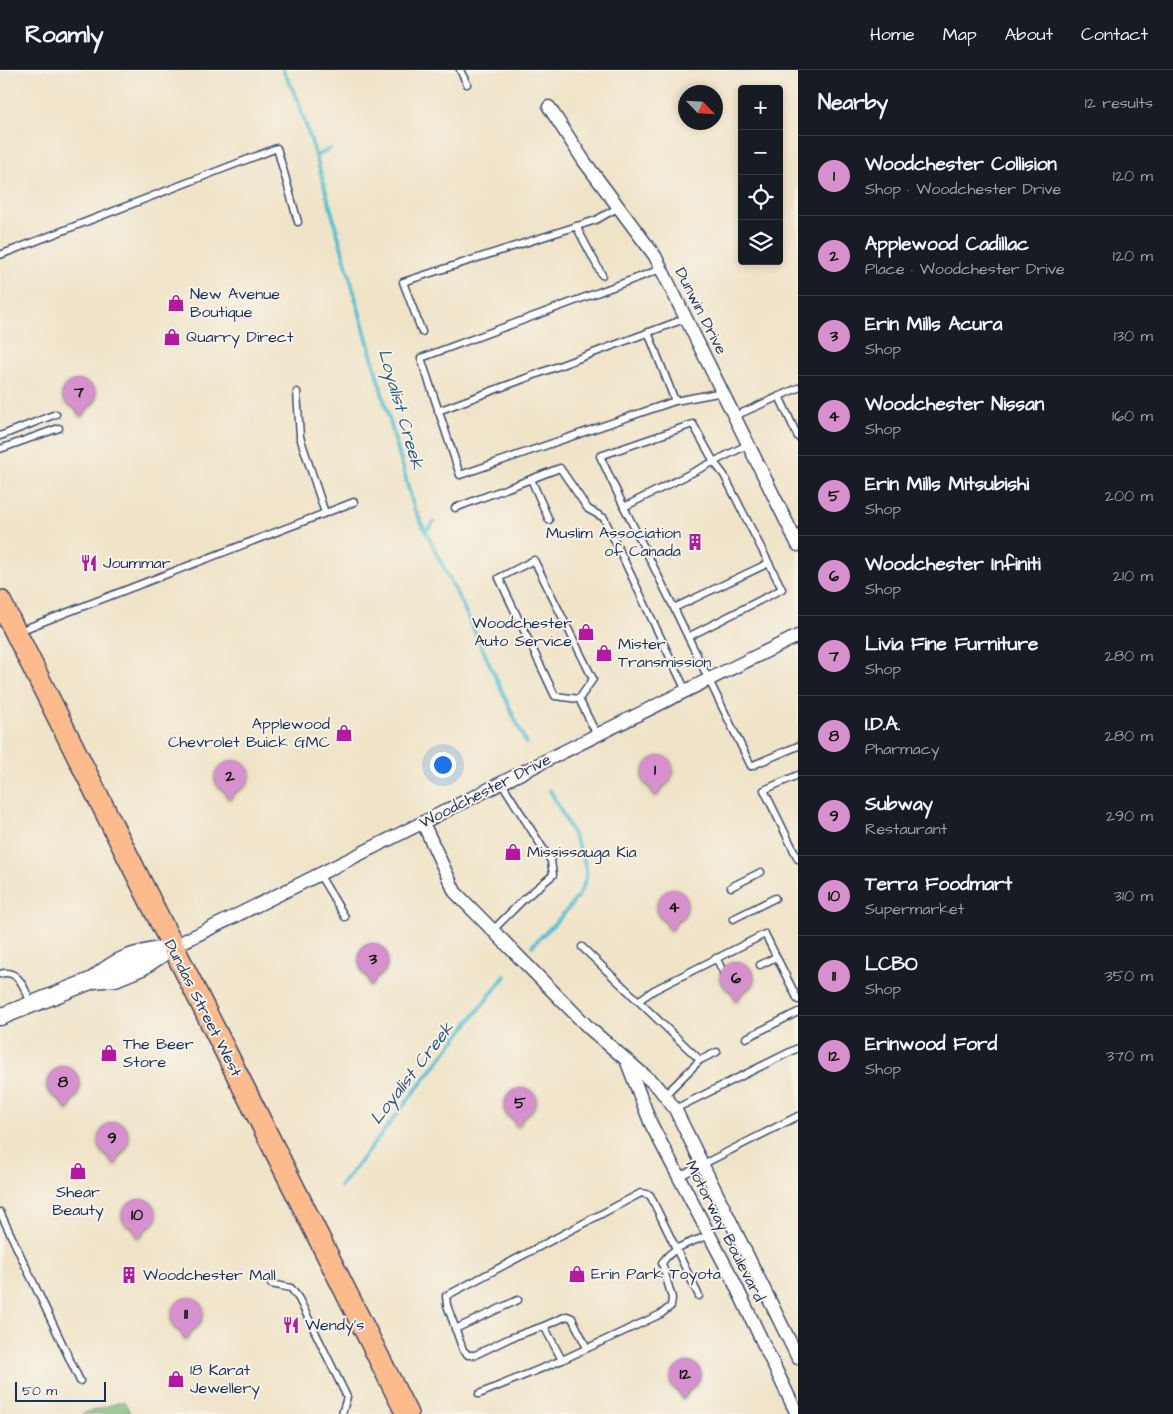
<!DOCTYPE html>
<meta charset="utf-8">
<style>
:root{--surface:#171b24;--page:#242831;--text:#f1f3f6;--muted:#9ea1a6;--line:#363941;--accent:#d690ce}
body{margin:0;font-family:"Architects Daughter",sans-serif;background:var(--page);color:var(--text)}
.controls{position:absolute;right:15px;top:15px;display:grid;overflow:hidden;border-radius:5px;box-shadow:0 2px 8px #0003}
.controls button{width:45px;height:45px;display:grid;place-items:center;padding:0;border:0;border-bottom:1px solid var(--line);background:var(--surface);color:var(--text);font:25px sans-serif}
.compass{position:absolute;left:678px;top:15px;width:45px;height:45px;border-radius:50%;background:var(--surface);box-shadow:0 2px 8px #0003;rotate:115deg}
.scale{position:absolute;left:15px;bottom:12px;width:91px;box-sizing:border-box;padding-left:5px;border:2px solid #1b2f5e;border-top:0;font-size:14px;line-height:18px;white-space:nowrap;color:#1b2f5e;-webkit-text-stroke:4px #f7f3e8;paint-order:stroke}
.you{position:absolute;left:442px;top:694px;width:18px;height:18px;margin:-12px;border:4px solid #fff;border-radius:50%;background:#1a73e8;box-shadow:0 0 0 8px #1a73e833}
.badge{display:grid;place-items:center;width:32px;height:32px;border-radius:50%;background:var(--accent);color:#111;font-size:16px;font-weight:700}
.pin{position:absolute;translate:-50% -41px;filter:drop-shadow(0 1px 2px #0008)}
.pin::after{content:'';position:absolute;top:26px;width:18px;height:15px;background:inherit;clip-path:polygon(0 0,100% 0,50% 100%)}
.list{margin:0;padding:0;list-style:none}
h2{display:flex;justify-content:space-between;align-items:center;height:65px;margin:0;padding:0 20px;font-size:21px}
h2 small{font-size:16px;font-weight:400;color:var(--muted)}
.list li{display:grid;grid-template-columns:32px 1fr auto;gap:15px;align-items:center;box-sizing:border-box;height:80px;padding:0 20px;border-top:1px solid var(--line)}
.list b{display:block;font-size:19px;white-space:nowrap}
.list p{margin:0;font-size:16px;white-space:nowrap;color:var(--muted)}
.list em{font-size:16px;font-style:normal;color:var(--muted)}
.icon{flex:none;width:28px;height:28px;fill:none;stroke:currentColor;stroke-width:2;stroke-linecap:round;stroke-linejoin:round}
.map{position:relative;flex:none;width:798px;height:1344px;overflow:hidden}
header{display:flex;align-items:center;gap:30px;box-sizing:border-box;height:70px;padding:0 25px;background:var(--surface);border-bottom:1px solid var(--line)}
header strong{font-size:24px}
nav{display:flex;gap:28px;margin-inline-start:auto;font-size:18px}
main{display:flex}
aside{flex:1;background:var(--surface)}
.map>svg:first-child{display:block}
.forest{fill:#77b678;stroke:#49726b}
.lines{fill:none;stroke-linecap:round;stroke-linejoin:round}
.stream{stroke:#56c0d1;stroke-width:4}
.service-casing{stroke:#3b4a6e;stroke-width:9}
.minor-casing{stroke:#3b4a6e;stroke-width:15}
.tertiary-casing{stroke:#3b4a6e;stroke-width:19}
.primary-casing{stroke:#3b4a6e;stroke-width:24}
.service{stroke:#fff;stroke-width:6}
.minor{stroke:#fff;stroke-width:12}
.tertiary{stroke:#fff;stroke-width:16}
.primary{stroke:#fbbb8d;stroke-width:21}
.labels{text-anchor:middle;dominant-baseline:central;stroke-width:4;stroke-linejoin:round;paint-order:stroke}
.poi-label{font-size:16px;fill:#1b2f5e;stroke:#f7f3e8;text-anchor:start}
.street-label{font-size:16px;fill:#1b2f5e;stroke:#f7f3e8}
.water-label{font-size:18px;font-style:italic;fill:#2d5a80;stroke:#f7f3e8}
</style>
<header>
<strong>Roamly</strong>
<nav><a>Home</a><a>Map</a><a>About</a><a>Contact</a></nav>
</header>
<main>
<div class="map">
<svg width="798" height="1344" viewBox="0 0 798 1344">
<rect width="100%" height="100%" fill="#f7f3e8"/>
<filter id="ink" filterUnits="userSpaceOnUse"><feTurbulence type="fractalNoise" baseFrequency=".02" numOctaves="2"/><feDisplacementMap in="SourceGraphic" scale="10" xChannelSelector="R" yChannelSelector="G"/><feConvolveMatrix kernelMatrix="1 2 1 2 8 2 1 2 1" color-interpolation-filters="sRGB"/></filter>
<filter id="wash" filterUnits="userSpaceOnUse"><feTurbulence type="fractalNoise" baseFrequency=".0096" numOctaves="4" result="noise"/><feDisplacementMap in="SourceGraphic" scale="20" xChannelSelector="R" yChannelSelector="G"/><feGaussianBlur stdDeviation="1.12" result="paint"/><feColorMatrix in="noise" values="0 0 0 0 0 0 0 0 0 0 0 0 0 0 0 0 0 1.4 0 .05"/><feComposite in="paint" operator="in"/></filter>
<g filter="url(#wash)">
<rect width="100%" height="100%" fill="#f0e4c8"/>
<polygon class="forest" points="124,1331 131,1344 81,1344"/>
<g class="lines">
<g class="stream">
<polyline points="283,0 297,28 316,86 414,438 460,530 526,673"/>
<polyline points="316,86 330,79"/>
<polyline points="426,461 434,452"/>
<path d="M532,876C548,859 582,831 586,807C590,790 558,737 550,720"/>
<polyline points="340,1117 505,906"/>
</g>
</g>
</g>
<g filter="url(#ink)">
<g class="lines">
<g class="service-casing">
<g id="service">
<polyline points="460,0 467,14"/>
<polyline points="576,156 602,205"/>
<polyline points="0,185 277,78 298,152"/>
<polyline points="661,199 421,288 460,405 675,331 723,322"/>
<polyline points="422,262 403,212 596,150 619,137"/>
<polyline points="648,262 675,331"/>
<polyline points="297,322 300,367 325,443"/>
<polyline points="779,326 798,367"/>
<polyline points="438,341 687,248"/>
<polyline points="735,346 798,318"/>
<polyline points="0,366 56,344"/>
<polyline points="749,374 624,437 600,386 693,354 714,392 724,405 782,519 688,567 674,538 769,493"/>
<polyline points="0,379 59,358"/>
<polyline points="531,409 549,450"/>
<polyline points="624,437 674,538"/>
<polyline points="455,438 560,398 588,439 604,448 686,621"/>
<polyline points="19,561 354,432"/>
<polyline points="688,567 751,696 798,676"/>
<polyline points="579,629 593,609 534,490 499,508 555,626 579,629 597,665"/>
<polyline points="798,705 764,720 798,789"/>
<polyline points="319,804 345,847"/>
<polyline points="731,817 761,802"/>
<polyline points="733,849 775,828"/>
<polyline points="492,861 524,829 553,805 551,791 501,712"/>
<polyline points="582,877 700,990 717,982"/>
<polyline points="716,888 728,911 735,907"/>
<polyline points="760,895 776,887"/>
<path d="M0,904C19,898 25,920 31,933"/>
<polyline points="638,931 654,920 765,864 798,930"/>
<polyline points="746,968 798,942"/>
<polyline points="665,1025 700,990"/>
<polyline points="675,1039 798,978"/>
<polyline points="680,1106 798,1046"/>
<polyline points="0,1142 80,1311"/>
<polyline points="271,1214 291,1218 299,1229 347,1327 342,1344"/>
<polyline points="544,1256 567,1246 572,1248 587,1278"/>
<polyline points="455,1259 518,1230"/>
<polyline points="562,1290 544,1256 510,1268 475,1285 468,1285 463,1280 447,1235 446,1226 641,1123 650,1125 699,1226"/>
<path d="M479,1324L562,1290L661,1244L671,1236L672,1228L662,1193C673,1176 692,1172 710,1165"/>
</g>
</g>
<g class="minor-casing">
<g id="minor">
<polyline points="549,37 584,91 655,186 798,475"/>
<polyline points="423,753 455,822 589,958 658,1017 675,1039 798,1288"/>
<path d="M172,877C382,775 588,667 798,566"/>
<polyline points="627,992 651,1054 732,1208 797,1344"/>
</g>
</g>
<g class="tertiary-casing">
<g id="tertiary">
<path d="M93,910C118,888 132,885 164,879"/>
<polyline points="0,947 93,910 115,908 142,897 172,877"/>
</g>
</g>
<g class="primary-casing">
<polyline id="primary" points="0,531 407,1344"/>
</g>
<use href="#service" class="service"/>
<use href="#minor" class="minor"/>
<use href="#tertiary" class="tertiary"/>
<use href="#primary" class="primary"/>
</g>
</g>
<defs>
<g id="shop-bare" transform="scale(1.35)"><path d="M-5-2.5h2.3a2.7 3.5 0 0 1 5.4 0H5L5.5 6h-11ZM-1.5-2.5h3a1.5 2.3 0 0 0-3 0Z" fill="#b5179e" stroke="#f7f3e8" stroke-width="2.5" paint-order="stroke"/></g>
<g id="building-bare" transform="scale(1.35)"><path d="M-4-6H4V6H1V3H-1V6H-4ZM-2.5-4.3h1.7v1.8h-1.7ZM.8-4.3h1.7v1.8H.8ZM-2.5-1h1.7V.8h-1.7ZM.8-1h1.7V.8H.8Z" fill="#b5179e" stroke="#f7f3e8" stroke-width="2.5" paint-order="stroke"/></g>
<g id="restaurant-bare" transform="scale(1.35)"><path d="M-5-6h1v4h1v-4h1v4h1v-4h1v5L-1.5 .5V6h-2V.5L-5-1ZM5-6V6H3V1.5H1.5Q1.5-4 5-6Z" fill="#b5179e" stroke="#f7f3e8" stroke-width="2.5" paint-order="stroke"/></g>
</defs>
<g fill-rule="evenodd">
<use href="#shop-bare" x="176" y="233"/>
<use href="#shop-bare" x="172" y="267"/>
<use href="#building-bare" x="695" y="472"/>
<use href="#restaurant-bare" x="89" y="493"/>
<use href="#shop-bare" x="586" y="562"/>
<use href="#shop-bare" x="604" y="583"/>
<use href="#shop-bare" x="344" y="663"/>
<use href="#shop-bare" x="513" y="782"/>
<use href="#shop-bare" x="109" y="983"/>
<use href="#shop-bare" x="78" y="1101"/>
<use href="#shop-bare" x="577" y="1204"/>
<use href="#building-bare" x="129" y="1205"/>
<use href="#restaurant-bare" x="291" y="1255"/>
<use href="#shop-bare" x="176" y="1309"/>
</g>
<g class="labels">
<g class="poi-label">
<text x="190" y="224">New Avenue<tspan x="190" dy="18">Boutique</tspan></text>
<text x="186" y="267">Quarry Direct</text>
<text x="681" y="463" text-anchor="end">Muslim Association<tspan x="681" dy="18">of Canada</tspan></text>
<text x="103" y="493">Joummar</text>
<text x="572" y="553" text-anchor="end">Woodchester<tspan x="572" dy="18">Auto Service</tspan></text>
<text x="618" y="574">Mister<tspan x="618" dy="18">Transmission</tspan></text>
<text x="330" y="654" text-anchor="end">Applewood<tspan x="330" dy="18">Chevrolet Buick GMC</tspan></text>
<text x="527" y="782">Mississauga Kia</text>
<text x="123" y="974">The Beer<tspan x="123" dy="18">Store</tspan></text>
<text x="78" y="1122" text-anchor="middle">Shear<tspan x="78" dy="18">Beauty</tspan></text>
<text x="591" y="1204">Erin Park Toyota</text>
<text x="143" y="1205">Woodchester Mall</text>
<text x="305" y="1255">Wendy's</text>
<text x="190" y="1300">18 Karat<tspan x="190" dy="18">Jewellery</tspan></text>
</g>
<g class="street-label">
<text transform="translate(701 241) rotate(63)">Dunwin Drive</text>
<text transform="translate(485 721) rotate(-27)">Woodchester Drive</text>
<text transform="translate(203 938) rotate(63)">Dundas Street West</text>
<text transform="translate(725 1161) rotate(63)">Motorway Boulevard</text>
</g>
<g class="water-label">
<text transform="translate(401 339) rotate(74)">Loyalist Creek</text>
<text transform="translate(412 1003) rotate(-52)">Loyalist Creek</text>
</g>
</g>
</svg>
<div class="controls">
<button>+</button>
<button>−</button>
<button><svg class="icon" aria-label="locate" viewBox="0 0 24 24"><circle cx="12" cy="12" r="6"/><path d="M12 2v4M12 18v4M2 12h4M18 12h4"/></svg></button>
<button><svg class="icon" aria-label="layers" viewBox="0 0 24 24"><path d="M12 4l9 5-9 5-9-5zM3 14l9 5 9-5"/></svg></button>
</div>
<svg class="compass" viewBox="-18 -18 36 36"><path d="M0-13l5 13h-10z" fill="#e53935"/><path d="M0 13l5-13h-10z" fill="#9ea1a6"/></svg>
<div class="scale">50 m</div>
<div class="you"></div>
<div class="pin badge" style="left:655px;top:725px">1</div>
<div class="pin badge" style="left:230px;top:731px">2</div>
<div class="pin badge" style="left:373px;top:914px">3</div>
<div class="pin badge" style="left:674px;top:862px">4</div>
<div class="pin badge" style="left:520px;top:1058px">5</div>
<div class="pin badge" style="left:736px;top:933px">6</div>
<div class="pin badge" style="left:79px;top:347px">7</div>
<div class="pin badge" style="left:63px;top:1037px">8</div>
<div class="pin badge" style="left:112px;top:1093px">9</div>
<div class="pin badge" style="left:137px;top:1170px">10</div>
<div class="pin badge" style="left:186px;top:1269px">11</div>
<div class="pin badge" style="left:685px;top:1329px">12</div>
</div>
<aside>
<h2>Nearby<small>12 results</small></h2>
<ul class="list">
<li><span class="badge">1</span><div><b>Woodchester Collision</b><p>Shop · Woodchester Drive</p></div><em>120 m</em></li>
<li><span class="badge">2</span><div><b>Applewood Cadillac</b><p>Place · Woodchester Drive</p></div><em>120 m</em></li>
<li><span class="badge">3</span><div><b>Erin Mills Acura</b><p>Shop</p></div><em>130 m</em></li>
<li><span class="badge">4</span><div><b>Woodchester Nissan</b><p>Shop</p></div><em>160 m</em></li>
<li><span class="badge">5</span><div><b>Erin Mills Mitsubishi</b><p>Shop</p></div><em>200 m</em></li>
<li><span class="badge">6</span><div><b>Woodchester Infiniti</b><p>Shop</p></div><em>210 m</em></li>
<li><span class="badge">7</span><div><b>Livia Fine Furniture</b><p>Shop</p></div><em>280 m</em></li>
<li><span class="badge">8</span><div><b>I.D.A.</b><p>Pharmacy</p></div><em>280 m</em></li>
<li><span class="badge">9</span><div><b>Subway</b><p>Restaurant</p></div><em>290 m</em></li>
<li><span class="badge">10</span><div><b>Terra Foodmart</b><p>Supermarket</p></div><em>310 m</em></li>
<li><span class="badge">11</span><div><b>LCBO</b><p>Shop</p></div><em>350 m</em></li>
<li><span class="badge">12</span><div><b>Erinwood Ford</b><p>Shop</p></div><em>370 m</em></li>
</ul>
</aside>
</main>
